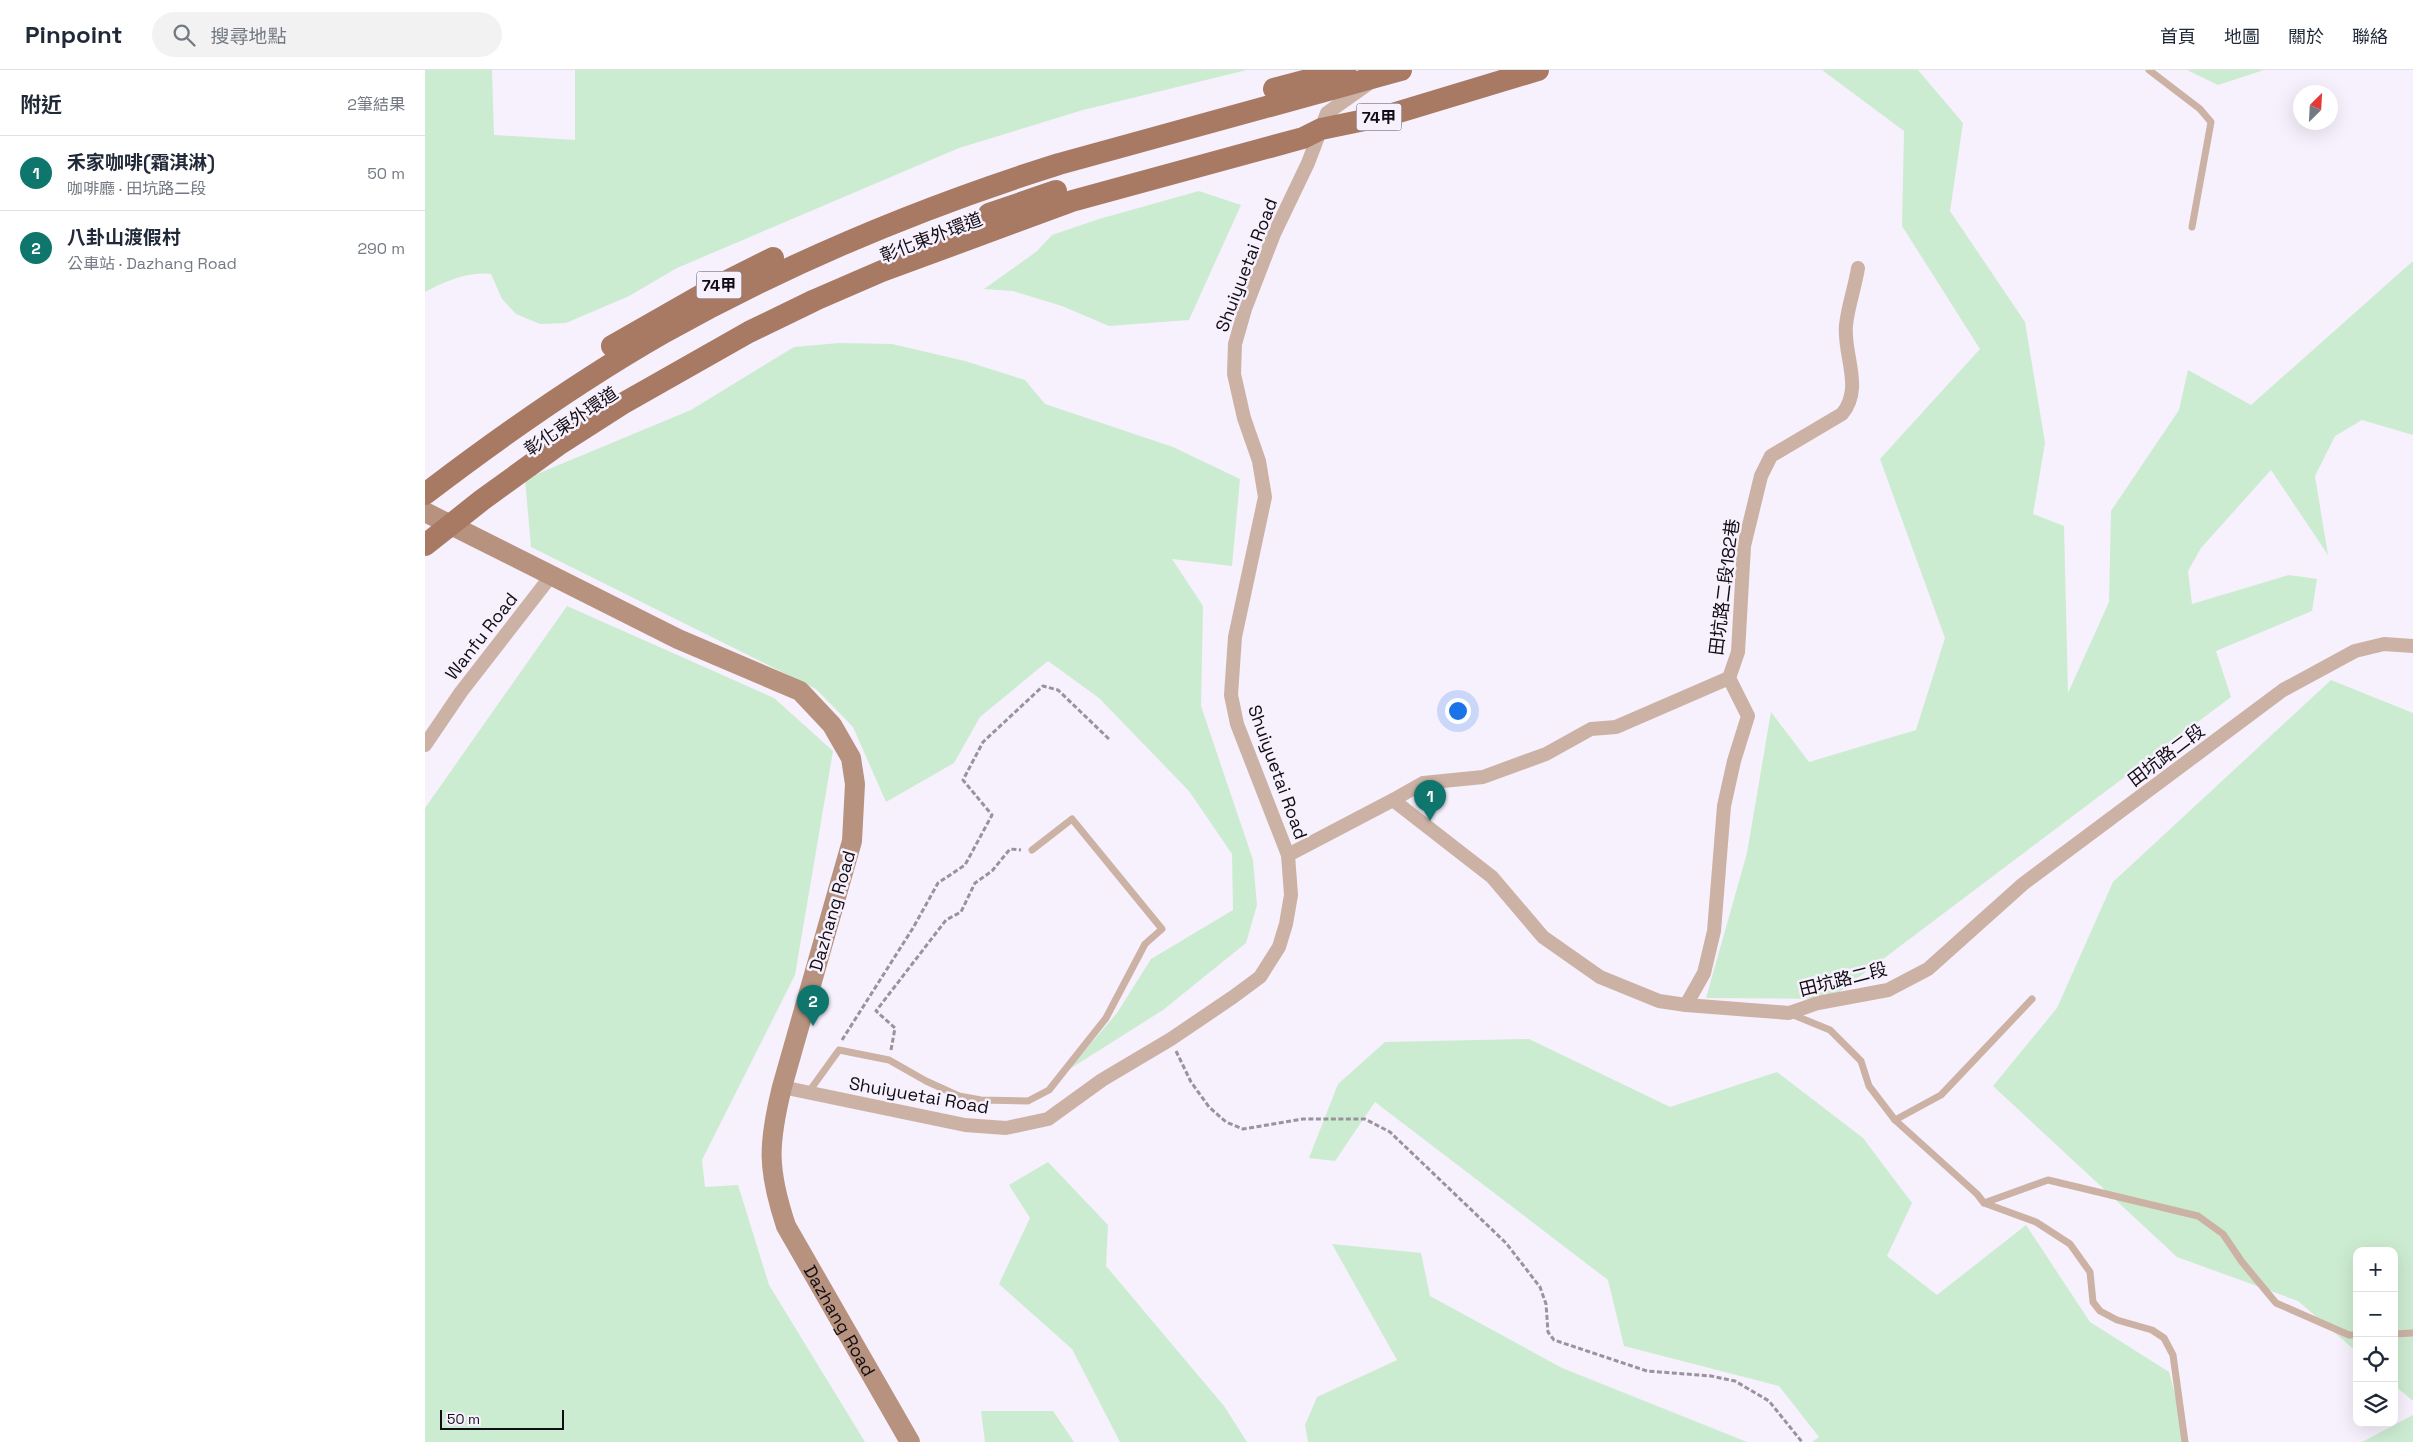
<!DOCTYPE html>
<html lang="zh-TW">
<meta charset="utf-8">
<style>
:root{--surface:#fff;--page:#f2f2f3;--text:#1f2937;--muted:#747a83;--line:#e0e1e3;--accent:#0f766e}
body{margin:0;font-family:"Space Grotesk","Noto Sans TC",sans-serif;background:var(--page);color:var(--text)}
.controls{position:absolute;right:15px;bottom:15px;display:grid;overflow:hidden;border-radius:10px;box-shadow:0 5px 20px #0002}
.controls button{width:45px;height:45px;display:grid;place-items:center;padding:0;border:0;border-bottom:1px solid var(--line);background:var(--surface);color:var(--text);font:25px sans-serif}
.compass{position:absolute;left:1868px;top:15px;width:45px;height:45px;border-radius:50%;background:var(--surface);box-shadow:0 5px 20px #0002;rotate:24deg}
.scale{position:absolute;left:15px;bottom:12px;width:124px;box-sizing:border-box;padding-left:5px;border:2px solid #110d14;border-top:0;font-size:14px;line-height:18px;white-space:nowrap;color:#110d14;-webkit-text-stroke:4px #f7f0fd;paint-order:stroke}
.you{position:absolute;left:1032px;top:640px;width:18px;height:18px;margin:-12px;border:4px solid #fff;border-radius:50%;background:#1a73e8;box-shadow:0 0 0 8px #1a73e833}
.badge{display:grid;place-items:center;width:32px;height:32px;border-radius:50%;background:var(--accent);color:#fff;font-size:16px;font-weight:700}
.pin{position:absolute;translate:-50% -41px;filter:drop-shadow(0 1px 2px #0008)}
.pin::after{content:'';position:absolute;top:26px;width:18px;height:15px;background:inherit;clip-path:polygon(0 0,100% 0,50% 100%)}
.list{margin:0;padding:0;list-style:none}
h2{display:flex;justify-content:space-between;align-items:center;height:65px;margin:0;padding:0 20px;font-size:21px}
h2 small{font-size:16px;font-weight:400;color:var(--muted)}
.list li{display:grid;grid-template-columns:32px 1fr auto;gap:15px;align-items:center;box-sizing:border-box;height:75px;padding:0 20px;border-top:1px solid var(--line)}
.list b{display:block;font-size:19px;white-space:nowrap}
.list p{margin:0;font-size:16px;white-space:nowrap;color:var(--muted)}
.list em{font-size:16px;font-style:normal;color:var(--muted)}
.icon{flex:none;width:28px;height:28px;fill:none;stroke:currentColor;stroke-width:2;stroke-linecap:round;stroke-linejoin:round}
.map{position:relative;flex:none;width:1988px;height:1372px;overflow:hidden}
header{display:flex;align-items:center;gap:30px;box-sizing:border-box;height:70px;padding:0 25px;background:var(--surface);border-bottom:1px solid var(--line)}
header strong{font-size:24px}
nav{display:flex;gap:28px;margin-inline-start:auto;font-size:18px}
.search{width:350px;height:45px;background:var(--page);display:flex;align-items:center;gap:12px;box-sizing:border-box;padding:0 18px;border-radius:28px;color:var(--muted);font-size:19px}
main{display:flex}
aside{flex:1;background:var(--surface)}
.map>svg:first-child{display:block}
.green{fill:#ccecd1}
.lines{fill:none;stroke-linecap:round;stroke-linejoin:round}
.path{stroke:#99939d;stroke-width:3;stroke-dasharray:5 2.5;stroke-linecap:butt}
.service{stroke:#ccb2a5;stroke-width:7}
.minor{stroke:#ccb2a5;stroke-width:14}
.secondary{stroke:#b7927e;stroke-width:20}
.primary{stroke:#a87a63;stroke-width:22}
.labels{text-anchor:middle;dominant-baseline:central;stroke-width:5;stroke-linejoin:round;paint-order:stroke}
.shield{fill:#f7f0fd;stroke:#56515a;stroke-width:1}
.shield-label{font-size:16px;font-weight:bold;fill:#110d14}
.street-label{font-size:18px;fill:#110d14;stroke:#f7f0fd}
</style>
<header>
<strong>Pinpoint</strong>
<div class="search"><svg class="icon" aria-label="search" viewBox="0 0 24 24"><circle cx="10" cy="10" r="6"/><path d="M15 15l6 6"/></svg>搜尋地點</div>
<nav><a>首頁</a><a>地圖</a><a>關於</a><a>聯絡</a></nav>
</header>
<main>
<aside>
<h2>附近<small>2筆結果</small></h2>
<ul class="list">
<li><span class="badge">1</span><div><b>禾家咖啡(霜淇淋)</b><p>咖啡廳 · 田坑路二段</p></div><em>50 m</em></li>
<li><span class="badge">2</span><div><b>八卦山渡假村</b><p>公車站 · Dazhang Road</p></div><em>290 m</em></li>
</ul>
</aside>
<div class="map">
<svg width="1988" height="1372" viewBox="0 0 1988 1372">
<rect width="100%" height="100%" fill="#f7f0fd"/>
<g class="green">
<path d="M0,0H67L69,65L150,70V0H822L658,40L534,78L252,198L204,226L141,253L115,254L91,244L77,229L66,204C44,201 20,211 0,222Z"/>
<polygon points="1397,0 1493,0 1538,53 1525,141 1600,252 1620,373 1608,444 1639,456 1643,623 1684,532 1686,441 1754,340 1763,300 1826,335 1988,191 1988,365 1937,350 1910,366 1890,406 1903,485 1846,400 1776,478 1763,501 1767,534 1864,505 1892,509 1887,541 1791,581 1806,627 1405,929 1281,928 1322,783 1346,642 1384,692 1491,660 1520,568 1455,389 1555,279 1477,156 1479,61"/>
<polygon points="1762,0 1839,0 1793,15"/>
<polygon points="774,121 816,135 764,250 684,256 637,236 588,221 559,219 611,182 627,165 674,149"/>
<polygon points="414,273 467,274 540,291 600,310 620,334 748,377 815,409 807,496 747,489 778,536 776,636 828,790 832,835 821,873 738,940 643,1000 692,943 726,889 808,840 807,784 764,721 674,628 623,591 555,647 529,693 461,732 428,657 391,619 106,477 100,409 266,340 369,277"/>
<polygon points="142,536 349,628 408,681 370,905 277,1090 280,1117 313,1115 344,1215 440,1372 0,1372 0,738"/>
<polygon points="1906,610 1988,643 1988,1331 1969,1315 1969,1181 1932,1181 1932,1282 1873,1231 1752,1187 1568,1016 1632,938 1688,812"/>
<polygon points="1104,969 1245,1037 1352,1002 1438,1068 1487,1133 1462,1186 1512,1225 1601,1155 1665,1252 1744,1302 1763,1372 1387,1372 1394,1367 1354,1316 1199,1276 1183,1210 950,1032 910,1091 884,1088 913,1014 960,972"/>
<polygon points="623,1092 683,1155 681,1196 799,1336 822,1372 695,1372 647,1279 574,1214 605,1148 584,1115"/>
<polygon points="907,1174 996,1183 1005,1226 1137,1298 1322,1372 883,1372 880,1355 892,1327 972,1290"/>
<polygon points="556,1341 628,1341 649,1372 560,1372"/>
<polygon points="1988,1345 1988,1372 1937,1372"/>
</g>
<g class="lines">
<g class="path">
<polyline points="417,970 488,858 513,813 540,795 567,745 538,710 558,672 618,616 633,620 685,670"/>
<polyline points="466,980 470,958 451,941 521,850 536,842 550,813 567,801 585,779 596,780"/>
<polyline points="751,981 766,1012 784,1037 801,1052 818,1059 878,1049 940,1049 965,1062 1081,1173 1115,1217 1121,1234 1123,1262 1129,1270 1222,1301 1286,1306 1310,1311 1344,1331 1377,1372"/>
</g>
<g class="service">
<polyline points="1724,0 1775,39 1786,52 1767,157"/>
<polyline points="1366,944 1405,960 1436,991 1444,1016 1470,1050 1552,1124 1559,1133 1611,1152 1645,1174 1665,1202 1668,1232 1675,1241 1692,1250 1727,1260 1739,1268 1748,1285 1760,1372"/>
<polyline points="383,1023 414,980 464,990 501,1011 534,1026 556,1030 603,1031 624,1020 681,948 720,874 737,859 647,749 607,780"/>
<polyline points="1470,1050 1516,1025 1607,929"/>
<polyline points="1559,1133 1623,1110 1773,1146 1798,1164 1817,1192 1851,1233 1924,1265 1932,1265"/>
<polyline points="1969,1264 1988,1263"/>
</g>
<g class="minor">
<polyline points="0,675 36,622 126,506"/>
<polyline points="968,730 998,713 1058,707 1121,684 1166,659 1191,657 1304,608"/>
<polyline points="863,785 968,730 1067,807 1118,867 1175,907 1234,931 1261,935 1364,943 1393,933 1463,920 1503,899 1598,814 1858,620 1930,581 1959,574 1988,576"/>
<path d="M1261,935L1279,903L1289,861L1299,736L1309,691L1323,646L1304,608L1313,582L1319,476L1336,406L1346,386L1417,344C1439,318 1418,285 1421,255C1423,236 1430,217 1433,198"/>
<polyline points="357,1017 540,1055 581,1058 623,1049 677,1010 746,969 808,927 835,907 854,877 861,854 866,825 863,785 812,654 806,625 810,567 840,427 834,391 819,348 809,304 810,274 820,239 849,164 883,93 902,43 943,14"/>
</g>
<path class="secondary" id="s1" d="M0,442L253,569L375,621L407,655L426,688L430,714L427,771L357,1017C343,1074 342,1099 361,1156L485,1372"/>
<g class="primary">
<polyline points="849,19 920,0"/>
<polyline points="564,144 631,121"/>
<polyline points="187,276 294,215 348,188"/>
<path d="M0,424C76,366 154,311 238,263C363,193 497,137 634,94L976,0"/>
<polyline points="0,475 57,430 133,375 197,334 324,262 390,230 457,201 647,131 878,68 896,59 964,45 1113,0"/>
</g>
</g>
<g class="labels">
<g class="shield">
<rect x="931.5" y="33.5" width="45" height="27" rx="4"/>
<rect x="271.5" y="201.5" width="45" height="27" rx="4"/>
</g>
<g class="shield-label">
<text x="954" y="47">74甲</text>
<text x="294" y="215">74甲</text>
</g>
<g class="street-label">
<text transform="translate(506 167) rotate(-21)">彰化東外環道</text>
<text transform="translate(821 195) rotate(-69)">Shuiyuetai Road</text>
<text transform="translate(146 351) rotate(-34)">彰化東外環道</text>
<text transform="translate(1299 517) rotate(-83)">田坑路二段182巷</text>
<text transform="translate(56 566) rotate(-52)">Wanfu Road</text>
<text transform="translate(1741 685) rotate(-37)">田坑路二段</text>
<text transform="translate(853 702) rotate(70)">Shuiyuetai Road</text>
<text transform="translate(407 841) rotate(-74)">Dazhang Road</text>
<text transform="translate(1418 909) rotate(-14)">田坑路二段</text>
<text transform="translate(494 1025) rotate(10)">Shuiyuetai Road</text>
<text stroke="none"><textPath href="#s1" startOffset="1090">Dazhang Road</textPath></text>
</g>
</g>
</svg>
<div class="controls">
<button>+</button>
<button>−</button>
<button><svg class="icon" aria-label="locate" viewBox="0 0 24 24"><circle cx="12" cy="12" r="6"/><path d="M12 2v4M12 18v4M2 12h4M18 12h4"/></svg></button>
<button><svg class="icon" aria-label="layers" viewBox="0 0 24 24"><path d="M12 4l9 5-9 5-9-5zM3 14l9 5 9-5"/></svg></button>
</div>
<svg class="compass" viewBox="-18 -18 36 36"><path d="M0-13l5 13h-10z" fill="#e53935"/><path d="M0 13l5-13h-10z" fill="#747a83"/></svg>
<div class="scale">50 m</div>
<div class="you"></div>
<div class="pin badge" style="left:1005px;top:751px">1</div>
<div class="pin badge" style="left:388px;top:956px">2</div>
</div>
</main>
